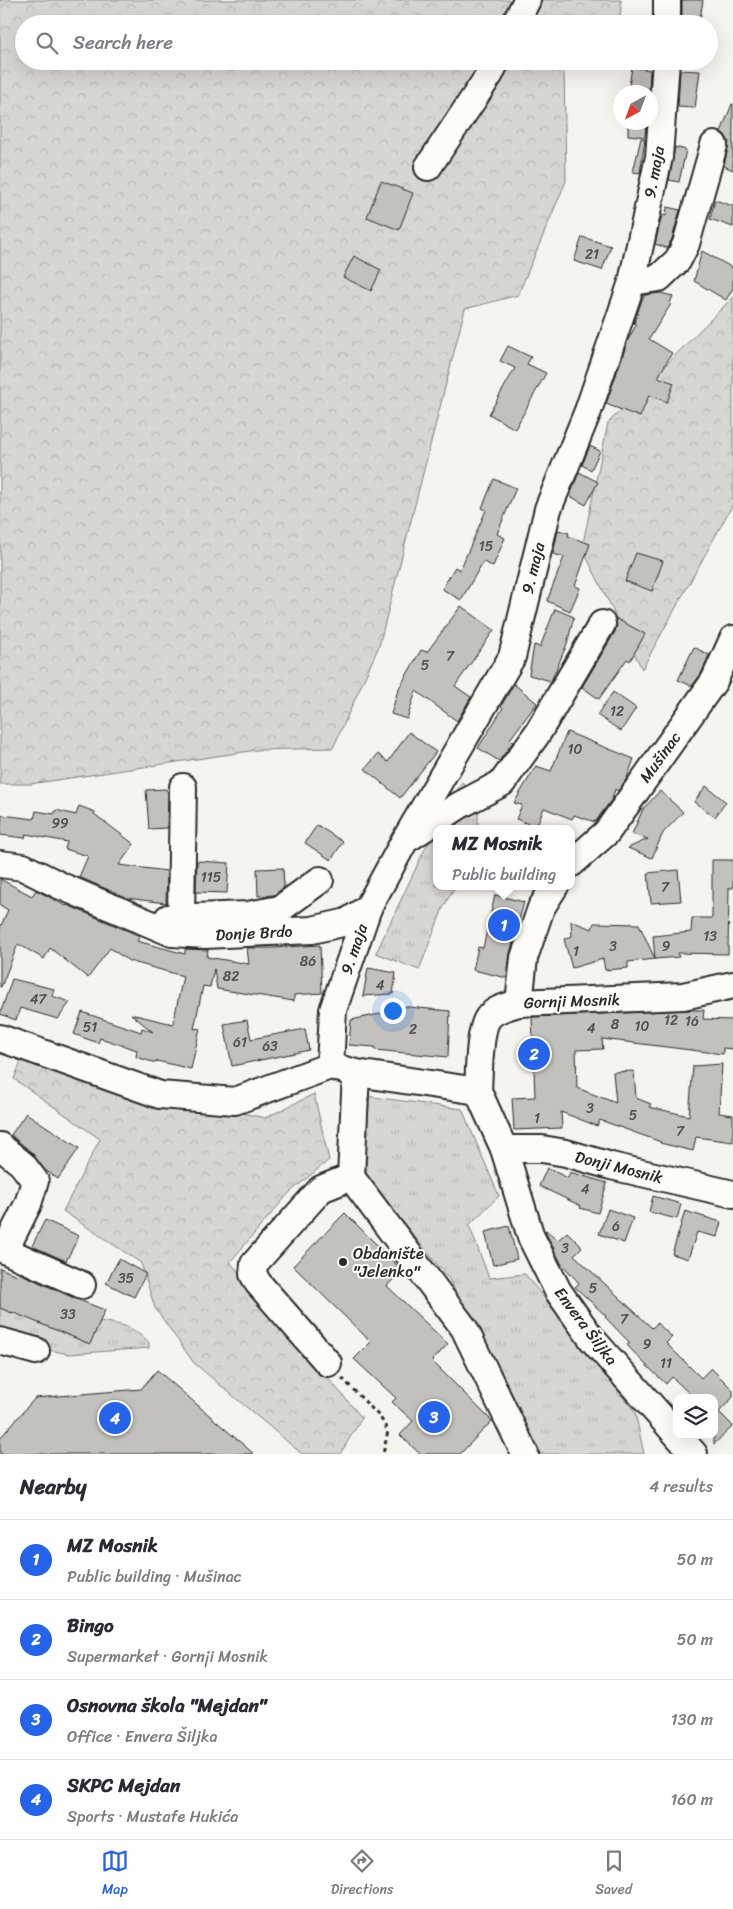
<!DOCTYPE html>
<meta charset="utf-8">
<style>
:root{--surface:#fff;--page:#f7f7f7;--text:#2b2b33;--muted:#7c7c81;--line:#e1e1e2;--accent:#2563eb}
body{margin:0;font-family:Sriracha,sans-serif;background:var(--page);color:var(--text)}
.controls{position:absolute;right:15px;bottom:15px;display:grid;overflow:hidden;border-radius:10px;box-shadow:0 5px 20px #0002}
.controls button{width:45px;height:45px;display:grid;place-items:center;padding:0;border:0;border-bottom:1px solid var(--line);background:var(--surface);color:var(--text);font:25px sans-serif}
.compass{position:absolute;left:613px;top:85px;width:45px;height:45px;border-radius:50%;background:var(--surface);box-shadow:0 5px 20px #0002;rotate:221deg}
.you{position:absolute;left:392px;top:1010px;width:18px;height:18px;margin:-12px;border:4px solid #fff;border-radius:50%;background:#1a73e8;box-shadow:0 0 0 8px #1a73e833}
.badge{display:grid;place-items:center;width:32px;height:32px;border-radius:50%;background:var(--accent);color:#fff;font-size:16px;font-weight:700}
.pin{position:absolute;translate:-50% -50%;border:2px solid #fff;box-shadow:0 1px 5px #0006}
.popup{position:absolute;left:433px;top:825px;width:142px;height:65px;box-sizing:border-box;display:grid;place-content:center;border-radius:10px;background:var(--surface);filter:drop-shadow(0 1px 4px #0005);font-size:16px;white-space:nowrap;color:var(--muted)}
.popup b{font-size:19px;color:var(--text)}
.popup::after{content:'';position:absolute;left:50%;top:100%;margin-left:-10px;border:10px solid transparent;border-top-color:var(--surface)}
.list{margin:0;padding:0;list-style:none}
h2{display:flex;justify-content:space-between;align-items:center;height:65px;margin:0;padding:0 20px;font-size:21px}
h2 small{font-size:16px;font-weight:400;color:var(--muted)}
.list li{display:grid;grid-template-columns:32px 1fr auto;gap:15px;align-items:center;box-sizing:border-box;height:80px;padding:0 20px;border-top:1px solid var(--line)}
.list b{display:block;font-size:19px;white-space:nowrap}
.list p{margin:0;font-size:16px;white-space:nowrap;color:var(--muted)}
.list em{font-size:16px;font-style:normal;color:var(--muted)}
.icon{flex:none;width:28px;height:28px;fill:none;stroke:currentColor;stroke-width:2;stroke-linecap:round;stroke-linejoin:round}
.map{position:relative;flex:none;width:733px;height:1454px;overflow:hidden}
.search{position:absolute;background:var(--surface);box-shadow:0 5px 20px #0002;left:15px;right:15px;top:15px;height:55px;display:flex;align-items:center;gap:12px;box-sizing:border-box;padding:0 18px;border-radius:28px;color:var(--muted);font-size:19px}
.sheet{height:385px;background:var(--surface)}
nav{display:flex;justify-content:space-around;align-items:center;box-sizing:border-box;height:70px;border-top:1px solid var(--line);background:var(--surface);font-size:14px;color:var(--muted)}
nav a{display:grid;justify-items:center;gap:2px}
nav .on{color:var(--accent)}
.map>svg:first-child{display:block}
.grass{fill:url(#grass-tufts);stroke:#81807e}
.forest{fill:url(#forest-crowns);stroke:#81807e}
.building{fill:#c2c1be;stroke:#2b2b2b}
.lines{fill:none;stroke-linecap:round;stroke-linejoin:round}
.minor-casing{stroke:#2b2b2b;stroke-width:30}
.path{stroke:#2b2b2b;stroke-width:3;stroke-dasharray:4 4;stroke-linecap:butt}
.minor{stroke:#fdfcf7;stroke-width:26}
.poi-dot{fill:#2b2b2b;stroke:#fdfcf7;stroke-width:2}
.labels{text-anchor:middle;dominant-baseline:central;stroke-width:4;stroke-linejoin:round;paint-order:stroke}
.number-label{font-size:14px;fill:#515050}
.street-label{font-size:16px;fill:#2b2b2b;stroke:#fdfcf7}
.poi-label{font-size:16px;fill:#2b2b2b;stroke:#fdfcf7;text-anchor:start}
</style>
<div class="map">
<svg width="733" height="1454" viewBox="0 0 733 1454">
<defs>
<pattern id="grass-tufts" width="24" height="20" patternUnits="userSpaceOnUse" patternTransform="scale(1.25)"><rect width="24" height="20" fill="#d7d6d2"/><path d="M3 7l-1-3M5 7V3M7 7l1-3M15 17l-1-3M17 17v-4M19 17l1-3" fill="none" stroke="#b9b8b4"/></pattern>
<pattern id="forest-crowns" width="20" height="18" patternUnits="userSpaceOnUse" patternTransform="scale(1.25)"><rect width="20" height="18" fill="#d7d6d2"/><path d="M2 6a3 3 0 1 1 6 0M12 15a3 3 0 1 1 6 0" fill="none" stroke="#b9b8b4"/></pattern>
</defs>
<rect width="100%" height="100%" fill="#f5f4ef"/>
<filter id="ink" filterUnits="userSpaceOnUse"><feTurbulence type="fractalNoise" baseFrequency=".02" numOctaves="2"/><feDisplacementMap in="SourceGraphic" scale="10" xChannelSelector="R" yChannelSelector="G"/><feConvolveMatrix kernelMatrix="1 2 1 2 8 2 1 2 1" color-interpolation-filters="sRGB"/></filter>
<g filter="url(#ink)">
<g class="grass">
<polygon points="462,782 478,799 478,829 437,829"/>
<polygon points="436,829 436,886 455,886 443,908 419,970 376,953 423,853"/>
<polygon points="366,1096 462,1109 499,1196 469,1225 489,1278 525,1274 635,1412 644,1454 535,1454 449,1279 366,1177"/>
<path d="M26,1278L46,1285L32,1320L90,1344L100,1321C119,1324 137,1327 149,1343V1348L69,1354L39,1348L0,1333V1308L12,1313Z"/>
</g>
<g class="forest">
<polygon points="0,0 621,0 620,24 24,24 24,61 573,61 564,68 566,181 518,295 465,309 379,646 333,748 257,750 30,784 0,784"/>
<polygon points="733,297 733,504 642,669 582,548 608,423"/>
<polygon points="22,1059 160,1095 265,1118 314,1094 329,1160 290,1192 230,1262 362,1418 340,1454 302,1454 194,1363 155,1308 141,1263 63,1211 100,1139 14,1079"/>
</g>
<g class="building">
<polygon points="682,0 703,0 700,19 682,16"/>
<polygon points="632,67 650,70 649,92 628,92"/>
<polygon points="680,70 700,71 695,108 678,107"/>
<polygon points="732,104 733,104 733,170 724,166 729,142 725,135 721,132"/>
<polygon points="628,122 646,122 645,137 628,135"/>
<polygon points="641,138 645,139 640,173 633,172"/>
<polygon points="675,147 686,150 679,182 669,180"/>
<polygon points="381,181 413,193 399,230 367,217"/>
<polygon points="715,200 733,206 733,227 710,219"/>
<polygon points="667,207 680,210 672,239 667,248 655,244 662,215 666,216"/>
<polygon points="582,237 611,246 602,270 574,261"/>
<polygon points="702,251 733,268 733,288 726,300 694,281"/>
<polygon points="354,256 381,270 371,291 343,277"/>
<polygon points="660,293 673,296 670,303 671,304 649,339 672,353 658,377 674,383 667,402 649,395 640,417 606,404 628,340 636,325 634,323 642,300 645,295"/>
<polygon points="508,346 531,357 527,364 546,373 515,429 489,414 515,368 500,361"/>
<polygon points="590,446 600,451 591,470 582,465"/>
<polygon points="579,472 598,482 586,505 570,496"/>
<polygon points="494,479 516,488 497,534 505,538 493,566 483,562 461,600 442,589 455,567 460,570 486,510 482,508"/>
<polygon points="558,530 569,533 568,536 590,544 575,586 580,588 570,611 547,601 564,557 553,554"/>
<polygon points="636,553 663,561 652,591 625,581"/>
<polygon points="461,606 494,630 455,686 471,697 457,721 416,691 407,719 391,714 398,690 421,650 427,652"/>
<polygon points="555,609 574,617 567,644 551,681 529,675 534,645 540,647"/>
<polygon points="615,618 645,634 630,661 627,659 599,699 582,687 615,632 617,625"/>
<polygon points="694,647 709,655 701,674 692,686 678,680"/>
<polygon points="514,684 537,703 510,739 513,742 499,761 478,748 503,708 501,706"/>
<polygon points="613,692 636,708 621,731 597,715"/>
<polygon points="409,732 436,752 400,798 365,769 378,754 388,762"/>
<polygon points="567,732 634,759 627,778 618,791 615,789 612,799 595,822 574,815 572,819 544,808 536,827 516,819 522,805 514,803 536,766 551,771"/>
<polygon points="706,786 726,802 715,817 694,802"/>
<polygon points="166,789 168,793 167,828 149,829 146,790"/>
<polygon points="660,791 683,812 663,833 652,858 628,848 648,839 632,834 643,809"/>
<polygon points="79,806 95,812 94,814 134,844 119,865 167,871 166,903 127,898 79,877 88,856 65,849 67,842 26,834 25,838 0,835 2,815 34,819 36,811 54,814 56,810 76,815"/>
<polygon points="317,825 343,842 331,860 305,843"/>
<polygon points="712,860 733,860 733,888 729,888 728,954 678,953 679,957 655,959 653,936 691,932 692,918 712,918"/>
<polygon points="197,861 229,863 227,893 196,892"/>
<polygon points="283,868 284,887 274,895 258,896 257,869"/>
<polygon points="678,870 681,901 651,903 648,873"/>
<polygon points="0,879 32,896 36,890 66,906 67,905 140,936 137,941 185,954 185,949 208,950 207,957 249,964 247,948 273,948 320,945 322,993 294,995 294,1001 217,989 214,969 210,987 203,986 194,1029 200,1028 191,1069 157,1061 156,1063 136,1057 137,1050 100,1038 98,1043 74,1034 82,1012 141,1032 142,1028 153,1032 131,1014 173,1024 183,976 129,961 110,948 88,978 50,948 44,959 18,944 1,987 0,987 0,928 8,910 0,905"/>
<polygon points="495,895 524,902 510,953 507,978 473,970 478,947 483,948"/>
<polygon points="571,921 592,929 594,923 639,924 655,959 628,962 628,968 605,970 603,959 572,968 564,939 572,936"/>
<polygon points="368,968 396,973 393,994 363,996"/>
<polygon points="12,979 54,989 52,996 70,1002 58,1019 20,1008 16,1020 0,1014"/>
<polygon points="388,1005 450,1011 448,1057 375,1050 375,1047 349,1045 351,1020 389,1012"/>
<polygon points="691,1010 704,1010 703,1019 733,1020 733,1049 723,1048 723,1054 602,1039 603,1049 576,1050 577,1088 616,1103 613,1072 634,1071 636,1098 651,1104 649,1107 689,1116 693,1066 722,1064 719,1113 733,1115 733,1142 696,1137 693,1151 660,1143 661,1142 600,1120 597,1126 561,1112 562,1128 514,1130 512,1098 535,1097 532,1017"/>
<polygon points="247,1020 251,1039 305,1029 309,1050 232,1066 224,1024"/>
<polygon points="26,1113 79,1148 58,1179 45,1170 32,1153 11,1135"/>
<polygon points="547,1168 568,1178 570,1172 607,1183 598,1213 580,1208 581,1206 539,1186"/>
<polygon points="653,1196 681,1204 677,1219 649,1212"/>
<polygon points="608,1209 633,1218 624,1243 599,1234"/>
<polygon points="685,1211 721,1222 717,1237 697,1232 688,1259 672,1254"/>
<polygon points="345,1213 402,1270 387,1286 448,1344 432,1361 492,1421 460,1454 420,1454 400,1435 413,1421 392,1402 396,1398 354,1359 371,1342 293,1266"/>
<polygon points="45,1220 79,1236 66,1261 32,1246"/>
<polygon points="509,1226 517,1259 493,1265 485,1232"/>
<polygon points="546,1230 558,1240 567,1232 582,1247 574,1255 652,1328 657,1323 672,1337 666,1343 701,1378 711,1368 733,1390 733,1397 719,1412 733,1426 714,1444 714,1398 694,1398 672,1377 666,1384 643,1362 627,1345 630,1343 605,1317 606,1316 575,1287 579,1283 561,1263 545,1231"/>
<polygon points="119,1259 146,1274 134,1297 106,1283"/>
<polygon points="0,1268 17,1275 19,1273 76,1299 105,1310 90,1344 12,1312 12,1313 0,1308"/>
<polygon points="157,1370 254,1454 0,1454 0,1438 35,1398 141,1389"/>
</g>
<g class="lines">
<g class="minor-casing">
<g id="minor">
<polyline points="515,24 527,0"/>
<polyline points="667,24 667,0"/>
<polyline points="428,167 490,74 496,61"/>
<polyline points="632,282 659,278 678,260 686,244 714,145"/>
<polyline points="410,837 460,805 502,783 537,734 602,624"/>
<polyline points="572,863 607,832 714,681 733,639"/>
<polyline points="0,864 23,867 61,886 172,933 205,935 312,930 347,922 368,908"/>
<polyline points="168,918 248,915 280,909 320,880"/>
<polyline points="181,918 183,787"/>
<polyline points="519,1003 524,958 541,908 555,886"/>
<polyline points="0,1038 160,1095 235,1101 330,1066 356,1073 478,1091 504,1149 531,1237 558,1291 592,1339 694,1454"/>
<polyline points="330,1066 333,1010 368,908 405,840 512,657 548,509 588,411 632,282 659,157 666,61"/>
<path d="M478,1091C479,1075 479,1030 488,1018C494,1009 509,1006 519,1003L683,996L733,985"/>
<polyline points="0,1146 22,1164 35,1181 28,1204 5,1250"/>
<polyline points="504,1149 542,1149 566,1153 611,1166 733,1194"/>
<polyline points="351,1177 464,1328 525,1454"/>
<polyline points="0,1248 82,1285"/>
<polyline points="0,1341 36,1351"/>
<polyline points="328,1363 258,1283 253,1274 254,1264 321,1189 351,1177 356,1073"/>
</g>
</g>
<polyline class="path" points="342,1378 380,1417 388,1431 383,1454"/>
<use href="#minor" class="minor"/>
</g>
</g>
<circle class="poi-dot" cx="343" cy="1262" r="5"/>
<g class="labels">
<g class="number-label">
<text x="592" y="254">21</text>
<text x="486" y="546">15</text>
<text x="450" y="656">7</text>
<text x="425" y="665">5</text>
<text x="617" y="711">12</text>
<text x="575" y="749">10</text>
<text x="60" y="823">99</text>
<text x="211" y="877">115</text>
<text x="665" y="887">7</text>
<text x="710" y="936">13</text>
<text x="613" y="946">3</text>
<text x="666" y="946">9</text>
<text x="576" y="951">1</text>
<text x="308" y="961">86</text>
<text x="231" y="976">82</text>
<text x="380" y="985">4</text>
<text x="38" y="999">47</text>
<text x="671" y="1020">12</text>
<text x="692" y="1021">16</text>
<text x="615" y="1024">8</text>
<text x="642" y="1026">10</text>
<text x="90" y="1027">51</text>
<text x="591" y="1028">4</text>
<text x="413" y="1029">2</text>
<text x="240" y="1042">61</text>
<text x="270" y="1046">63</text>
<text x="590" y="1108">3</text>
<text x="633" y="1115">5</text>
<text x="537" y="1118">1</text>
<text x="680" y="1131">7</text>
<text x="585" y="1189">4</text>
<text x="616" y="1226">6</text>
<text x="565" y="1248">3</text>
<text x="126" y="1278">35</text>
<text x="593" y="1288">5</text>
<text x="68" y="1314">33</text>
<text x="624" y="1319">7</text>
<text x="647" y="1344">9</text>
<text x="666" y="1363">11</text>
</g>
<g class="street-label">
<text transform="translate(654 172) rotate(-79)">9. maja</text>
<text transform="translate(533 568) rotate(-76)">9. maja</text>
<text transform="translate(660 757) rotate(-54)">Mušinac</text>
<text transform="translate(254 933) rotate(-3)">Donje Brdo</text>
<text transform="translate(354 949) rotate(-71)">9. maja</text>
<text transform="translate(572 1001) rotate(-2)">Gornji Mosnik</text>
<text transform="translate(619 1167) rotate(14)">Donji Mosnik</text>
<text transform="translate(586 1326) rotate(53)">Envera Šiljka</text>
</g>
<g class="poi-label">
<text x="353" y="1253">Obdanište<tspan x="353" dy="18">"Jelenko"</tspan></text>
</g>
</g>
</svg>
<div class="controls">
<button><svg class="icon" aria-label="layers" viewBox="0 0 24 24"><path d="M12 4l9 5-9 5-9-5zM3 14l9 5 9-5"/></svg></button>
</div>
<svg class="compass" viewBox="-18 -18 36 36"><path d="M0-13l5 13h-10z" fill="#e53935"/><path d="M0 13l5-13h-10z" fill="#7c7c81"/></svg>
<div class="you"></div>
<div class="pin badge" style="left:504px;top:925px">1</div>
<div class="popup"><b>MZ Mosnik</b>Public building</div>
<div class="pin badge" style="left:534px;top:1054px">2</div>
<div class="pin badge" style="left:434px;top:1417px">3</div>
<div class="pin badge" style="left:115px;top:1418px">4</div>
<div class="search"><svg class="icon" aria-label="search" viewBox="0 0 24 24"><circle cx="10" cy="10" r="6"/><path d="M15 15l6 6"/></svg>Search here</div>
</div>
<section class="sheet">
<h2>Nearby<small>4 results</small></h2>
<ul class="list">
<li><span class="badge">1</span><div><b>MZ Mosnik</b><p>Public building · Mušinac</p></div><em>50 m</em></li>
<li><span class="badge">2</span><div><b>Bingo</b><p>Supermarket · Gornji Mosnik</p></div><em>50 m</em></li>
<li><span class="badge">3</span><div><b>Osnovna škola &quot;Mejdan&quot;</b><p>Office · Envera Šiljka</p></div><em>130 m</em></li>
<li><span class="badge">4</span><div><b>SKPC Mejdan</b><p>Sports · Mustafe Hukića</p></div><em>160 m</em></li>
</ul>
</section>
<nav>
<a class="on"><svg class="icon" aria-label="map" viewBox="0 0 24 24"><path d="M3 6l6-2 6 2 6-2v14l-6 2-6-2-6 2zM9 4v14M15 6v14"/></svg>Map</a>
<a><svg class="icon" aria-label="directions" viewBox="0 0 24 24"><path d="M12 3l9 9-9 9-9-9zM9 14v-3h6M13 9l2 2-2 2"/></svg>Directions</a>
<a><svg class="icon" aria-label="saved" viewBox="0 0 24 24"><path d="M7 4h10v16l-5-4-5 4z"/></svg>Saved</a>
</nav>
